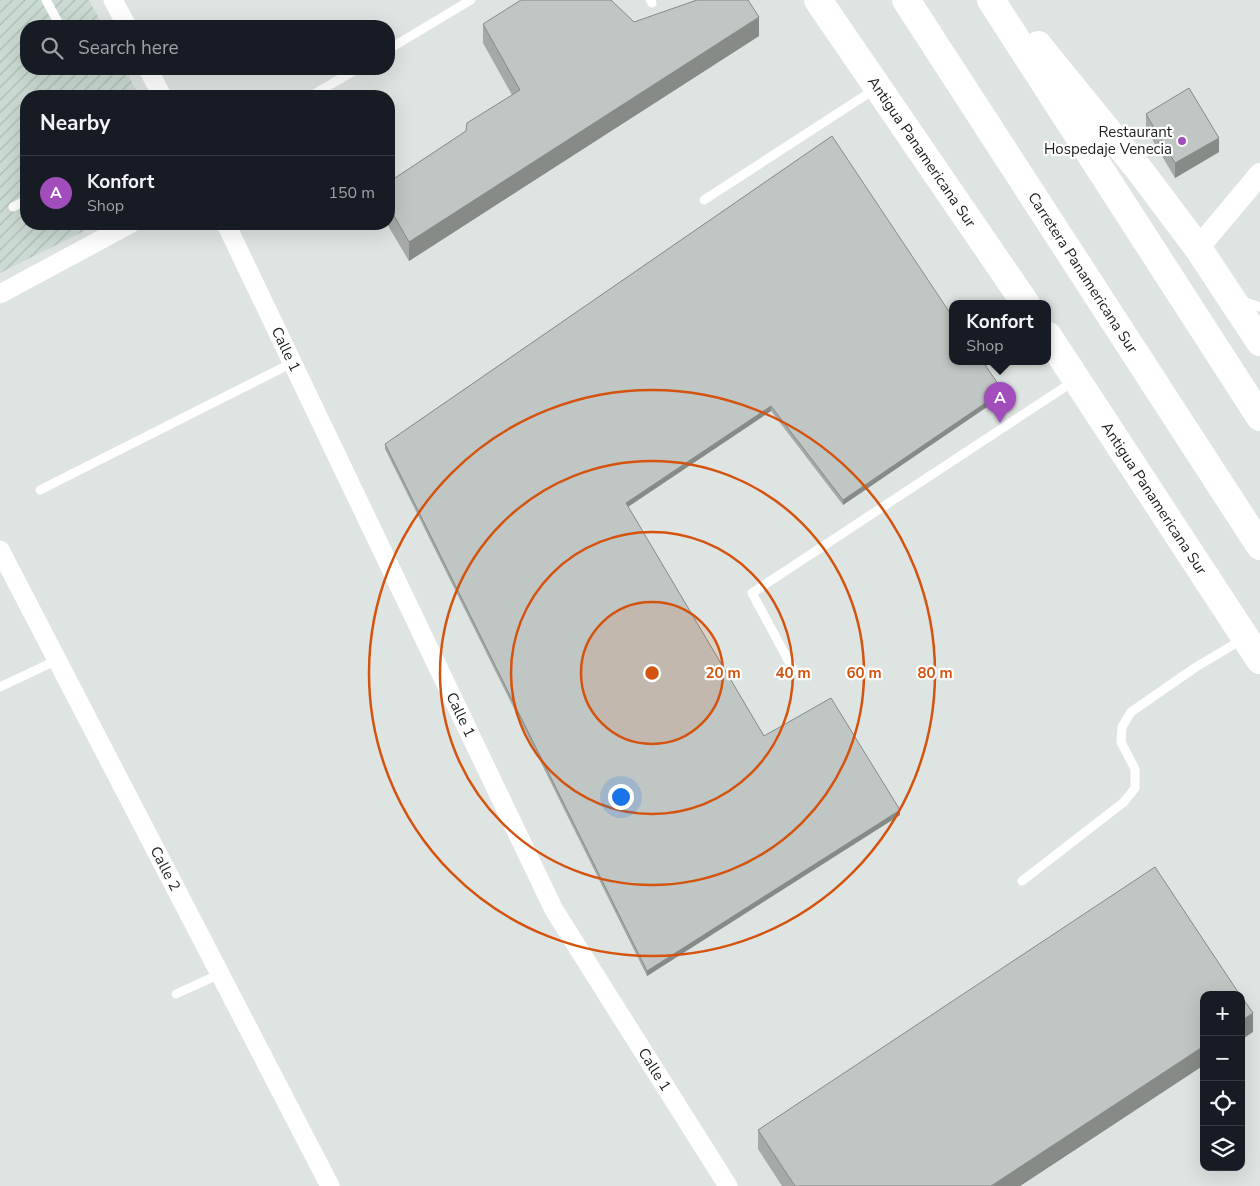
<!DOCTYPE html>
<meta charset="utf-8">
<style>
:root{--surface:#171b24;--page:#242831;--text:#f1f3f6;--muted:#9ea1a6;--line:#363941;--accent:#a14dbc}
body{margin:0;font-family:"Nunito Sans",sans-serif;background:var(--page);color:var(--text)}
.controls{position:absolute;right:15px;bottom:15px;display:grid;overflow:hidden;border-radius:10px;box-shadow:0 5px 20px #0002}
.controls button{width:45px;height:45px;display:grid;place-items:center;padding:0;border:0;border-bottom:1px solid var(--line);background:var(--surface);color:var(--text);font:25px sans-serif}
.you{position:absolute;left:620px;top:796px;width:18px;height:18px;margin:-12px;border:4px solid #fff;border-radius:50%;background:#1a73e8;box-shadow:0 0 0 8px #1a73e833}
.badge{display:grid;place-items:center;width:32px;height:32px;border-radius:50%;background:var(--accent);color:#fff;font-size:16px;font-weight:700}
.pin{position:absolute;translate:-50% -41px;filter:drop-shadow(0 1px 2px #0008)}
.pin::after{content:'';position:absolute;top:26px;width:18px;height:15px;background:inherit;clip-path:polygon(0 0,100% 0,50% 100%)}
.popup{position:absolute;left:949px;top:300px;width:102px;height:65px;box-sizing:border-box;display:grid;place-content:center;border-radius:10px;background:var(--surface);filter:drop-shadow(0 1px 4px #0005);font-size:16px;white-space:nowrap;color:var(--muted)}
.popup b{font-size:19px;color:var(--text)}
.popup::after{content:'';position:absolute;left:50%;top:100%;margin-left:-10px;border:10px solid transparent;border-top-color:var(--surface)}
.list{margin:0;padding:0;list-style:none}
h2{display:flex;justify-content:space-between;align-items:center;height:65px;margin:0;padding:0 20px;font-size:21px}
h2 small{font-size:16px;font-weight:400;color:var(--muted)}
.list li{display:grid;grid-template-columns:32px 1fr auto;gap:15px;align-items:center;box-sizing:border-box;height:75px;padding:0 20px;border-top:1px solid var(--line)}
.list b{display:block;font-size:19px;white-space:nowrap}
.list p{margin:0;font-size:16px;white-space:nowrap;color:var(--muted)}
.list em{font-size:16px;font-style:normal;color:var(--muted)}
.icon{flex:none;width:28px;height:28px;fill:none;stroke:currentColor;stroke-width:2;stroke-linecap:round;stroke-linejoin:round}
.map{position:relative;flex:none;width:1260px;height:1186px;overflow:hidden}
.search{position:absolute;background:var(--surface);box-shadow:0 5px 20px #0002;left:20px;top:20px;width:375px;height:55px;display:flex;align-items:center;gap:12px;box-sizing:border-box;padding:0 18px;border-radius:20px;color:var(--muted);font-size:19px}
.panel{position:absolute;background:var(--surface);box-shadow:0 5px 20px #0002;left:20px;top:90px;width:375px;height:140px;border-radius:20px}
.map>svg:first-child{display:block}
.industrial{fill:url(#industrial-furrows)}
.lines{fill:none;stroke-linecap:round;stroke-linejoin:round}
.service{stroke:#fff;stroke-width:9}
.minor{stroke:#fff;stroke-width:19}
.tertiary{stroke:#fff;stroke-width:22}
.primary{stroke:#fff;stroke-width:28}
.motorway{stroke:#fff;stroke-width:28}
.wall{fill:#a5aaa8}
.shaded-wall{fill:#868b88}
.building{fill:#c0c6c3;stroke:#868b88}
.ring{fill:none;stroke:#d4530e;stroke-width:2.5}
.poi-dot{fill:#a14dbc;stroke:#fff;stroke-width:2}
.labels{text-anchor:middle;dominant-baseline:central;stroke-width:4.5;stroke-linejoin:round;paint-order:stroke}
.poi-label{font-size:15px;fill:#1c1f1e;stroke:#fff;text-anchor:end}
.street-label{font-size:15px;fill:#1c1f1e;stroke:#fff}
.centre{fill:#d4530e;stroke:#fff;stroke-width:2.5}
.ring-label{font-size:15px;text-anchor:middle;font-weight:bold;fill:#d4530e;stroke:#fff;stroke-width:4.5;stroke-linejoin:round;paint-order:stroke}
</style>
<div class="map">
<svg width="1260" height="1186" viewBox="0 0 1260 1186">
<defs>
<pattern id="industrial-furrows" width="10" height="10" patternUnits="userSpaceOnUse" patternTransform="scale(1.25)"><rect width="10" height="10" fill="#cbdad3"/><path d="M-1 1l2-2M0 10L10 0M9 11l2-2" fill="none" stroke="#aebbb5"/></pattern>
</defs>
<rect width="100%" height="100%" fill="#dee4e1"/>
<polygon class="industrial" points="0,0 89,0 103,26 26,26 26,69 125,69 139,96 26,96 26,224 98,224 0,273"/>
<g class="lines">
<g class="service">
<polyline points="46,0 58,22"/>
<polyline points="650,0 652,3"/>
<polyline points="389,49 471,0"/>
<polyline points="311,96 357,69"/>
<polyline points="704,200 875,89"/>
<polyline points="13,207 26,200"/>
<polyline points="1241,300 1260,307"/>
<polyline points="40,490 292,363"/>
<polyline points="794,671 752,593 1074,381"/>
<polyline points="0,687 57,660"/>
<polyline points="1022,881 1124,802 1135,788 1135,769 1121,742 1122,727 1131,712 1196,667 1243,639"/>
<polyline points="176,994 220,974"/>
</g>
<g class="minor">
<polyline points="113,0 127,26"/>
<polyline points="148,69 162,96"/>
<path id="s1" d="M226,224L554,910L728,1186"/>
<polyline points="0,294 130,224"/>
<path id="s2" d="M0,550L330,1186"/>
</g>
<polyline class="tertiary" points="1198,248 1260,174"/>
<g class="primary">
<path id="s3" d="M818,0L1026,304"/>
<path id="s4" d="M1048,336L1260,660"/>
</g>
<g class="motorway">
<path id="s5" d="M906,0L1260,546"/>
<polyline points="991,0 1260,417"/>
<polyline points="1038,45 1141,172 1198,248 1260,342"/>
</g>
</g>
<g class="wall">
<polygon points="634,22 759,36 409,261 387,224 389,224 389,182 466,131 512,95 483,43 483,24"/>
<polygon points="1146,114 1219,152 1175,178 1146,129"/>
<polygon points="832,136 1003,396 843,505 771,411 628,507 764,736 900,815 647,976 385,449 385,444"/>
<polygon points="1204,995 1204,1065 1020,1186 782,1186 758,1149 758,1130"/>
</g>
<g class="shaded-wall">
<polygon points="759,17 759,36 409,261 409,242"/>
<polygon points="1219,138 1219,152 1175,178 1175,163"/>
<polygon points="1003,391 1003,396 843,505 843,500"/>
<polygon points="771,406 771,411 626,508 626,503"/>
<polygon points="900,810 900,815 647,976 647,971"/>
<polygon points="1253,1013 1253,1032 1241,1040 1241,1021"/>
<polygon points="1204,1046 1204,1065 1020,1186 991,1186"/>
</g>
<g class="building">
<polygon points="521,0 611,0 634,22 697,0 748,0 759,17 409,242 389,207 389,182 466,131 467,123 520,90 483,24"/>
<polygon points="1189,88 1219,138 1175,163 1146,114"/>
<polygon points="832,136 952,316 952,362 983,362 1003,391 843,500 771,406 626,503 764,736 831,698 900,810 647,971 385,444"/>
<polygon points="1155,867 1240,995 1204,995 1204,1046 991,1186 795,1186 758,1130"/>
<polygon points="1241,996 1253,1013 1241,1021"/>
</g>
<circle cx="652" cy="673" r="71" fill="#d4530e" fill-opacity=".12"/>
<g class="ring">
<circle cx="652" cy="673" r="71"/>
<circle cx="652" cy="673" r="141"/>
<circle cx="652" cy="673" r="212"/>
<circle cx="652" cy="673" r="283"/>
</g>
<circle class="poi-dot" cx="1182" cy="141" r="5"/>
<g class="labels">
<g class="poi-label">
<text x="1172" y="132">Restaurant<tspan x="1172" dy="17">Hospedaje Venecia</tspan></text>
</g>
<g class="street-label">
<text stroke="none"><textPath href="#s3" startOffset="184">Antigua Panamericana Sur</textPath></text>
<text stroke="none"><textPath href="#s5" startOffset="325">Carretera Panamericana Sur</textPath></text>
<text stroke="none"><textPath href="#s1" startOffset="139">Calle 1</textPath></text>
<text stroke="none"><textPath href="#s4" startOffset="194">Antigua Panamericana Sur</textPath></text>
<text stroke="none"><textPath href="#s1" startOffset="544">Calle 1</textPath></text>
<text stroke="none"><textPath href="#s2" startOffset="359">Calle 2</textPath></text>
<text stroke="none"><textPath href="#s1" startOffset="949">Calle 1</textPath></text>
</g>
</g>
<circle cx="652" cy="673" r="8" class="centre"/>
<g class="ring-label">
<text x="723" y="678">20 m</text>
<text x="793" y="678">40 m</text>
<text x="864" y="678">60 m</text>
<text x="935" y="678">80 m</text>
</g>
</svg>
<div class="controls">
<button>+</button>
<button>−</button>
<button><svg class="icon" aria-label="locate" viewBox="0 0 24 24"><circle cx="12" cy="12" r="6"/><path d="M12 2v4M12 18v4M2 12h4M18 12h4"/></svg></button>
<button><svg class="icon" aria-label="layers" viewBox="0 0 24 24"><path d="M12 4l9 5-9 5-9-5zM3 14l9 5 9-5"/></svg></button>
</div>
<div class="you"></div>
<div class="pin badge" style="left:1000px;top:423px">A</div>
<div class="popup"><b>Konfort</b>Shop</div>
<div class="search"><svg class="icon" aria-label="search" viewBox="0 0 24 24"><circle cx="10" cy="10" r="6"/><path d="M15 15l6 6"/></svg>Search here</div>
<section class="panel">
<h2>Nearby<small></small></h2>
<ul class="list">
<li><span class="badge">A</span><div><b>Konfort</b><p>Shop</p></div><em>150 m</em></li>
</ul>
</section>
</div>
